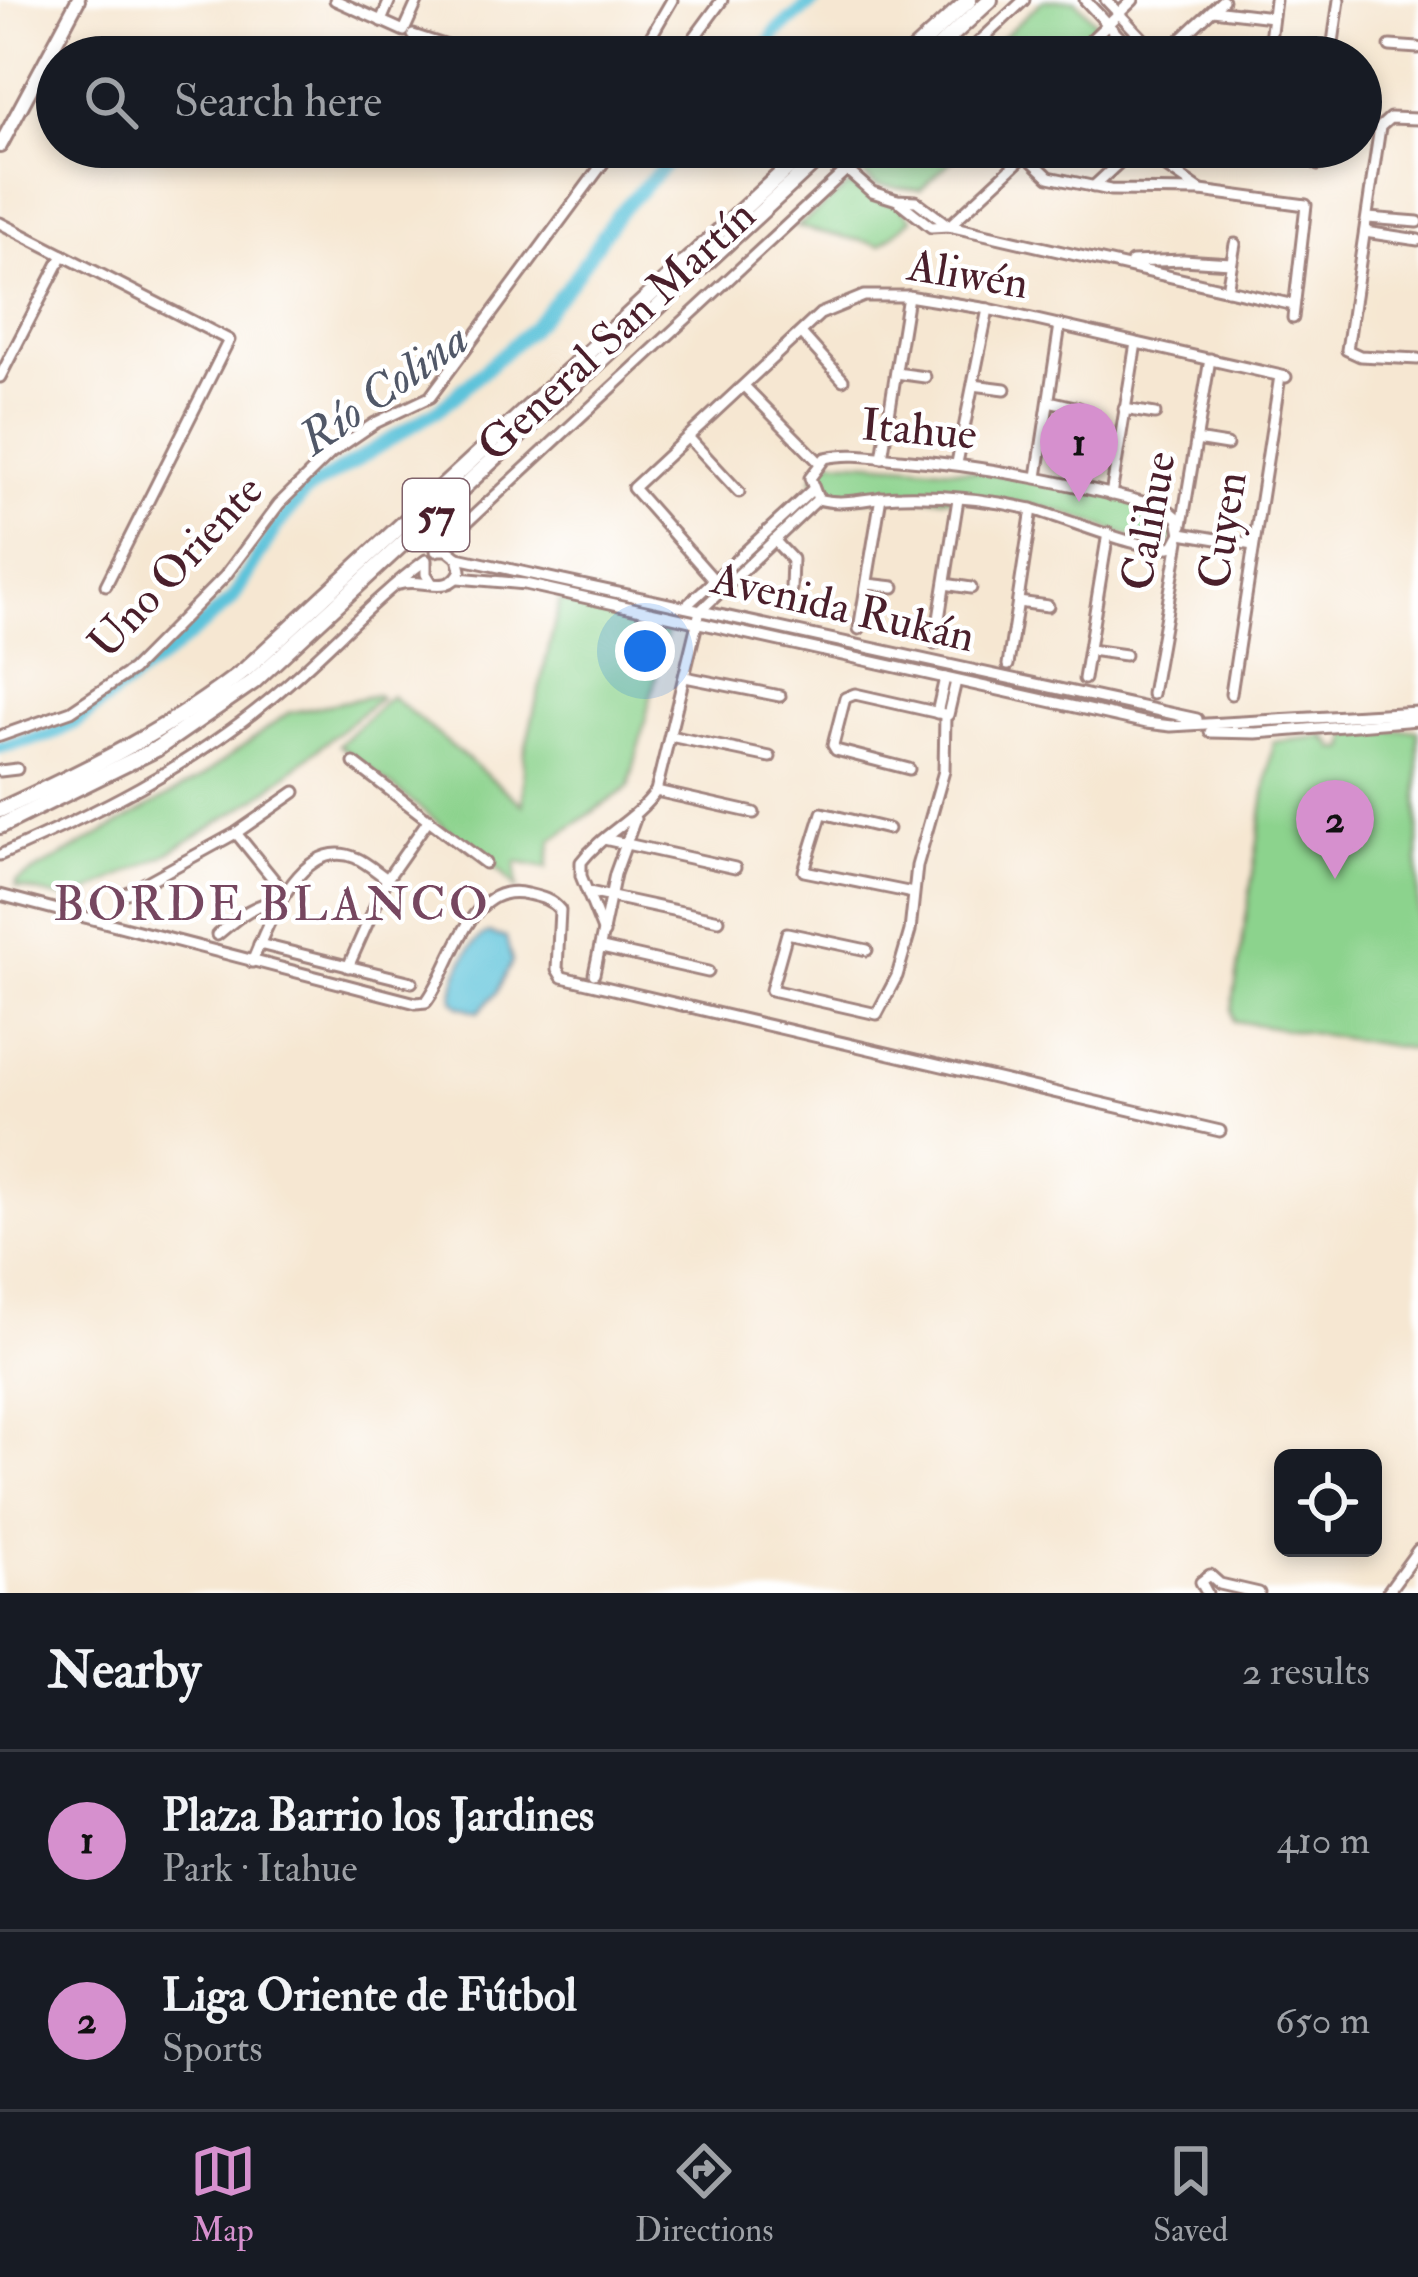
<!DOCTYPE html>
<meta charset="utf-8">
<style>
:root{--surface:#171b24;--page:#20242c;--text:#f1f3f6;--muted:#9ea1a6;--line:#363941;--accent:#d690ce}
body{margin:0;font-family:"IM FELL Double Pica",serif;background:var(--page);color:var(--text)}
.controls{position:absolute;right:36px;bottom:36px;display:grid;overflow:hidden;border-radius:18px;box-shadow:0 6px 18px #0003}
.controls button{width:108px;height:108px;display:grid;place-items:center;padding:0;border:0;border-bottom:3px solid var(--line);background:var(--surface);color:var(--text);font:60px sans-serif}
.you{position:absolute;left:645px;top:651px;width:42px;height:42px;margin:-30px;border:9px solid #fff;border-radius:50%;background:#1a73e8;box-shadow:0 0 0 18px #1a73e833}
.badge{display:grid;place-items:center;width:78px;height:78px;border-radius:50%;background:var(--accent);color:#111;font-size:39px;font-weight:700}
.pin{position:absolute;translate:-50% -99px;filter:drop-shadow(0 3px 6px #0008)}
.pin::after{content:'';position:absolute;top:63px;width:42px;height:36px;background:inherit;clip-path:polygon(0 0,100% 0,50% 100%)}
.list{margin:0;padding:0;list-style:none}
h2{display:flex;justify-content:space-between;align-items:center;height:156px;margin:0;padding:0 48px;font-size:51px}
h2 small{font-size:39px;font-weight:400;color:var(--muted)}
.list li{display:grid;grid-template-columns:78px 1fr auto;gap:36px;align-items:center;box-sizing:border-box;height:180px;padding:0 48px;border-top:3px solid var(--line)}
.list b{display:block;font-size:45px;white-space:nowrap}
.list p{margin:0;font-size:39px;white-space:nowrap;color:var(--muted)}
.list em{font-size:39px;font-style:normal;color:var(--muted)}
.icon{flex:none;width:66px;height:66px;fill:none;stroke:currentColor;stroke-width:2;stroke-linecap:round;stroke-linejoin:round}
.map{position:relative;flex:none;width:1418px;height:1593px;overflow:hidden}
.search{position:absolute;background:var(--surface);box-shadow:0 6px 18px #0003;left:36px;right:36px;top:36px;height:132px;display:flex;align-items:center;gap:30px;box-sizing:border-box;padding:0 42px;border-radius:66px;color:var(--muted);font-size:45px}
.sheet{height:516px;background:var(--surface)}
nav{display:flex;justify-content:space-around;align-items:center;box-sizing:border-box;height:168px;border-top:3px solid var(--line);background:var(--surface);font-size:33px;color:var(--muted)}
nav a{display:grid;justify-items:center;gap:6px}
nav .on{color:var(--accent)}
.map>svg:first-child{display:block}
.green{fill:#8cd38d;stroke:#6b795c;stroke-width:3}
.water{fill:#5dc3da;stroke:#547182;stroke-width:3}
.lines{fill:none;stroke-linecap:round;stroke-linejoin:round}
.river{stroke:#5dc3da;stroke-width:14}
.minor-casing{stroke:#a0837e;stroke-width:15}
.major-casing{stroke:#a0837e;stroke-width:18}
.highway-casing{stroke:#a0837e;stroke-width:20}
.minor{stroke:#fff;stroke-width:9}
.major{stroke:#fff;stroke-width:12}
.highway{stroke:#fff;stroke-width:14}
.labels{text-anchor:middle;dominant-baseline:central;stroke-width:9;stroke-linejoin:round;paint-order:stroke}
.shield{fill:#fff;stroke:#80626b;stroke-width:3}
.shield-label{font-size:42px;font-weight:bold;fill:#4a1f2b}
.street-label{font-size:45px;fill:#4a1f2b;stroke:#fff}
.water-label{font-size:48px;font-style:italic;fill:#515868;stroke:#fff}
.neighbourhood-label{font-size:48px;letter-spacing:3px;fill:#764760;stroke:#fff}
</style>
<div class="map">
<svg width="1418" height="1593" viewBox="0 0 1418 1593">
<rect width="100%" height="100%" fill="#fff"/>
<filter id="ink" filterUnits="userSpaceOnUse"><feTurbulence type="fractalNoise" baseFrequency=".00833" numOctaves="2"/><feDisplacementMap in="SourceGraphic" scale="24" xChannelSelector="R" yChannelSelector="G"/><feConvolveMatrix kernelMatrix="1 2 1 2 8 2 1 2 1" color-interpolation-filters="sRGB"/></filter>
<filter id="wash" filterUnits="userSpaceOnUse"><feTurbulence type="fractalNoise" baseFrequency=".004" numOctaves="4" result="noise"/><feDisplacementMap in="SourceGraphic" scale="48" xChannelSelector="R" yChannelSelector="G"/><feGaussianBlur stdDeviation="2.7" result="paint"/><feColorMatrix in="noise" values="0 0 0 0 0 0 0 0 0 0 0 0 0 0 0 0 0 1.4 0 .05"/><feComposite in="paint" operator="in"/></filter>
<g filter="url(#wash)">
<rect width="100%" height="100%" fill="#f6e7d2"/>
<g class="green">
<polygon points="1043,0 1075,0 1097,23 1061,57 981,57"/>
<polygon points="886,147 966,147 920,190 876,185 865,176 865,167"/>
<polygon points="849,185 881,202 895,202 912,219 881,245 797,227"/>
<path d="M826,460C897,462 1132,479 1179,523L1176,537L1167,544C1126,541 1090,518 1050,509C979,493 906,499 834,499L821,495L813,477Z"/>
<polygon points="560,600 669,622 629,787 552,840 547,868 516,862 516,889 502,872 339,745 391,696 523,805 524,755"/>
<polygon points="376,695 380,698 259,797 165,855 71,900 16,887 16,882 200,778 288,713"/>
<polygon points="1418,730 1418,1050 1234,1021 1232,1009 1273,742 1327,736 1326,741 1333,743 1334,749 1346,749 1349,733"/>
</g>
<path class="water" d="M488,933L506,938L512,962L497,992L479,1012L459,1006L453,1000C453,977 468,942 488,933Z"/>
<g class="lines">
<g class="river">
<polyline points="761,57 776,32 815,0"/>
<polyline points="0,747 50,735 77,721 171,651 232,600 276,527 305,492 441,408 531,329 572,281 616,216 667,163 676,147"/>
</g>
</g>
</g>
<g filter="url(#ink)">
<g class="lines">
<g class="minor-casing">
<g id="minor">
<polyline points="335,0 404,31 418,0"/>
<polyline points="1085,0 1138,57"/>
<polyline points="1106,0 1160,57"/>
<polyline points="1213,10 1272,17"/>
<polyline points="381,21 390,0"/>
<polyline points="413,35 481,57"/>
<polyline points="1091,40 1133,0"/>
<polyline points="1270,40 1275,0"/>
<polyline points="1390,46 1418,48"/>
<polyline points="639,57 672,0"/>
<polyline points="680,57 722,0"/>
<polyline points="963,57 1024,0"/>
<polyline points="1162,57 1223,0"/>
<polyline points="1331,57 1339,0"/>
<polyline points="1418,119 1390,118 1380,127 1347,350 1360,356 1418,359"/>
<polyline points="1137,147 1201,191"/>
<polyline points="1026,155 1049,177 1110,190 1201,191 1306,205 1293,318"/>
<polyline points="1318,165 1320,147"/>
<polyline points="847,170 872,192 897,200 916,201 949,226"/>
<polyline points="1093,187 1136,147"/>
<polyline points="897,200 931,227 949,226 1294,305"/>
<polyline points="1368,218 1418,222"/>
<polyline points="0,223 229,340 106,585"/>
<polyline points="949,226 1034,147"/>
<polyline points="1365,232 1418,240"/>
<polyline points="1132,262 1183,260 1231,263"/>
<polyline points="1227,290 1235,244"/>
<polyline points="801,333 843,380"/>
<polyline points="896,373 925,377"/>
<polyline points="0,377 63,255"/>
<polyline points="973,385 1005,389"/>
<polyline points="744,386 819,462"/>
<polyline points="1049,401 1079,408"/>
<polyline points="1124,409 1155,414"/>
<polyline points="689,438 739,492"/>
<polyline points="1196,440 1227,445"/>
<polyline points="882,458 908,296"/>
<polyline points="957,463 988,309"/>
<polyline points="1037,477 1060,325"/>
<polyline points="1111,495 1136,343"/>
<path d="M818,499L810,478L825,458C849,452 875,457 899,459C990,466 1078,485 1166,508L1178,518L1181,533"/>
<path d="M818,499C845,507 873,496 901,496C944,495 989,500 1031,509C1064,517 1148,555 1174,546L1181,533"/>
<polyline points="1182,525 1210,359"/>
<polyline points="1181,533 1253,545"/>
<polyline points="774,540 792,559 791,589"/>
<polyline points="436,551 871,147"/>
<polyline points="458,558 1197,719"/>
<polyline points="426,562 426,574 431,582"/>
<polyline points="458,578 525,584 1147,723 1171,726 1418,712"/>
<path d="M399,584C423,577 449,597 461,570L458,558L448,550H437"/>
<polyline points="868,584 894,587"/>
<polyline points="945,584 971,588"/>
<polyline points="722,589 633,488 820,314 864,296 908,296 988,309 1286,377"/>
<polyline points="1018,602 1048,606"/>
<polyline points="685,607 812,490"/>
<polyline points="859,629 881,497"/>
<polyline points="935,644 958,499"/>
<polyline points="1090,650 1125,655"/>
<polyline points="1008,665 1032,509"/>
<polyline points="685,677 780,696"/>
<polyline points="1084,679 1108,533"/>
<polyline points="1152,694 1179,541"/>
<polyline points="1231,694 1280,376"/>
<polyline points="937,713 945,678"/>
<polyline points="1210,732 1256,733 1418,720"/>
<polyline points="0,736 71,711 132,670 225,576 279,504 331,453 375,423 430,397 615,147"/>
<polyline points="670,736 770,757"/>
<polyline points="354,763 485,863"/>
<polyline points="909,769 836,750 833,745 845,698 855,694 948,715 956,681"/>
<polyline points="0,771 17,769"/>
<polyline points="656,791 754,813"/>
<polyline points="888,829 822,813 804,871 913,893"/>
<polyline points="236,833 283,891"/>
<polyline points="604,839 735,868"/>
<path d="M0,855C96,813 187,768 269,700C323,656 370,601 426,560"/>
<polyline points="589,892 719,920"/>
<polyline points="127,893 236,833 295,792"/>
<path d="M0,895L416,1003L426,1002C453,968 468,879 527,894C540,897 551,899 560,910L557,969L562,977L1220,1131"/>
<path d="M604,933L581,876V862C602,834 636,820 656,791L700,611L818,499"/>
<path d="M217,935C234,921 255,901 277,903"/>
<polyline points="259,944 412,982"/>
<polyline points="602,948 708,972"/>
<polyline points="867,950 787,933 771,990 877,1014 897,976 910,931 917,866 944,771 945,715"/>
<path d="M252,962C267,927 301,834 356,858C366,862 377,872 387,879"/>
<polyline points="348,967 387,879 429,819"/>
<polyline points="594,974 615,874 635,819"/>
<polyline points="1207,1593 1201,1582 1210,1575 1220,1584 1259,1593"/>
<polyline points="1387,1593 1418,1550"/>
</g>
</g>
<g class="major-casing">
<polyline id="major" points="0,146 78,0"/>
</g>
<g class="highway-casing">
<g id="highway">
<polyline points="907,57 969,0"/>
<polyline points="928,57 990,0"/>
<path d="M0,810C88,770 170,729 246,669L810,147"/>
<polyline points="0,826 156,749 253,682 831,147"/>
</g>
</g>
<use href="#minor" class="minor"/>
<use href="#major" class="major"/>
<use href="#highway" class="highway"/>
</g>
</g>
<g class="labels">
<rect class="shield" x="403" y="479" width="66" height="72" rx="9"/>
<g class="shield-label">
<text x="436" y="515">57</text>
</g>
<g class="street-label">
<text transform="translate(968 275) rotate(9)">Aliwén</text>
<text transform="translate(617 331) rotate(-43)">General San Martín</text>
<text transform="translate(919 430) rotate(5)">Itahue</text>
<text transform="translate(1149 521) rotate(-80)">Calihue</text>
<text transform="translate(1223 530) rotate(-81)">Cuyen</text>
<text transform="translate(176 567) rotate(-47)">Uno Oriente</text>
<text transform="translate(843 608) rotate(13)">Avenida Rukán</text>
</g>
<g class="water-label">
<text transform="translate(384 389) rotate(-35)">Río Colina</text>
</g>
<g class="neighbourhood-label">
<text x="272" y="905">BORDE BLANCO</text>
</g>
</g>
</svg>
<div class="controls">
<button><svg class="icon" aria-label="locate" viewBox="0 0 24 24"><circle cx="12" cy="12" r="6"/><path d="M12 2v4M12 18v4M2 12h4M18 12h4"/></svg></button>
</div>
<div class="you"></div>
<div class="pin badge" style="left:1079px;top:502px">1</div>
<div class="pin badge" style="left:1335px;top:879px">2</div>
<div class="search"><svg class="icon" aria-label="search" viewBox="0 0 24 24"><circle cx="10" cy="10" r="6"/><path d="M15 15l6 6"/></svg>Search here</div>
</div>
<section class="sheet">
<h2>Nearby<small>2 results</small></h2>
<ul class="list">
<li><span class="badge">1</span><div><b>Plaza Barrio los Jardines</b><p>Park · Itahue</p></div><em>410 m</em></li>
<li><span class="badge">2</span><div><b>Liga Oriente de Fútbol</b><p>Sports</p></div><em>650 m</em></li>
</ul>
</section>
<nav>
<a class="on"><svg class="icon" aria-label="map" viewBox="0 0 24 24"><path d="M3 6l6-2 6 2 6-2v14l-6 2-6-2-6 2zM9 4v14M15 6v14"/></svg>Map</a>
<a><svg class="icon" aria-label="directions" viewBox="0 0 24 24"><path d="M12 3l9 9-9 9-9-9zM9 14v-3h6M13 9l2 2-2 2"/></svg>Directions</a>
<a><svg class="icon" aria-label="saved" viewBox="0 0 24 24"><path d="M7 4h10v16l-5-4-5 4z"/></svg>Saved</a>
</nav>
